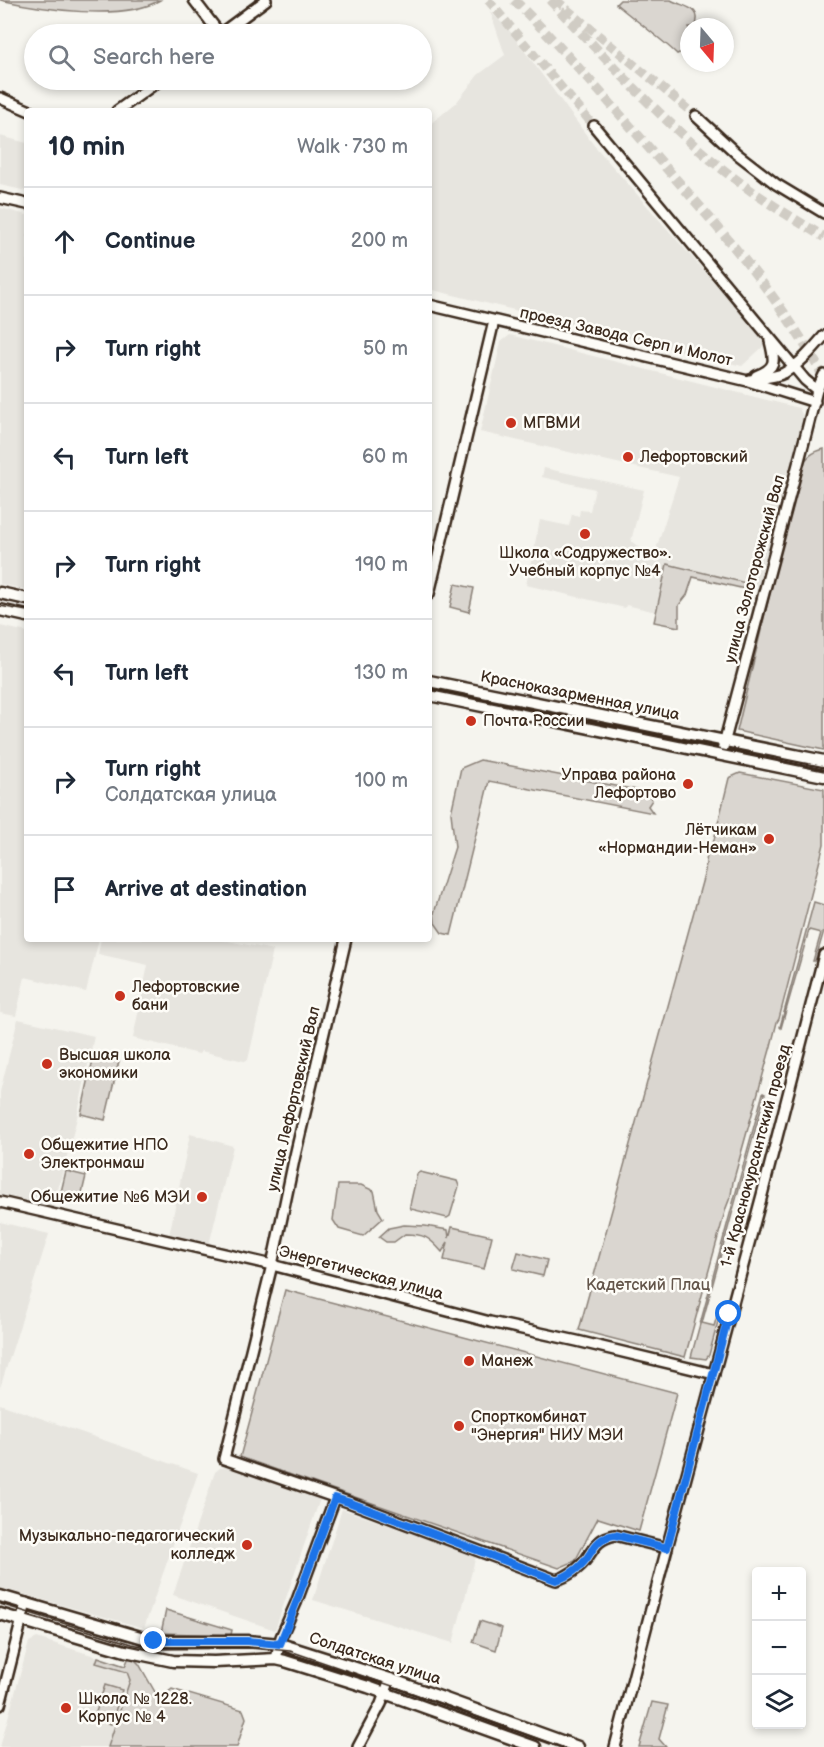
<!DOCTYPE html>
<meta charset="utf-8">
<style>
:root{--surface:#fff;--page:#f6f6f7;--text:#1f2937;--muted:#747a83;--line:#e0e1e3}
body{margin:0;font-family:"Balsamiq Sans",sans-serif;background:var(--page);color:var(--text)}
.controls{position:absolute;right:18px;bottom:18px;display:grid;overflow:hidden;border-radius:6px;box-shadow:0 3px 9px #0003}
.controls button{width:54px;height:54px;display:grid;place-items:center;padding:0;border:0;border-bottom:2px solid var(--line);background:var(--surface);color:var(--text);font:30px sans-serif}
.compass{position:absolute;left:680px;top:18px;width:54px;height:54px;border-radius:50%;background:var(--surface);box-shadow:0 3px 9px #0003;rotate:161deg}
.stop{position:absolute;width:18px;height:18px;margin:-14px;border:4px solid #1a73e8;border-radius:50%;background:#fff}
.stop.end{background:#1a73e8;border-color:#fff;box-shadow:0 2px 6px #0008}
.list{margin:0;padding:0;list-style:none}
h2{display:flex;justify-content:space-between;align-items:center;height:78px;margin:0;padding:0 24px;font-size:26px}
h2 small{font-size:20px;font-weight:400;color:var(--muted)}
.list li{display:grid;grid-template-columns:39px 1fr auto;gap:18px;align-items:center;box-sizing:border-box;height:108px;padding:0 24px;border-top:2px solid var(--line)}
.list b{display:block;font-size:22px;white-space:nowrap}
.list p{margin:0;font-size:20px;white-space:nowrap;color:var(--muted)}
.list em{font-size:20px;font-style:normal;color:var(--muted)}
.icon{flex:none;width:33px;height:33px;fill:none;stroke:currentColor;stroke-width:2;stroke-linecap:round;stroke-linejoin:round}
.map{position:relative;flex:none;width:824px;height:1747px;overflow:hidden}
.search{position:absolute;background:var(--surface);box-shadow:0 3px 9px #0003;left:24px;top:24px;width:408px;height:66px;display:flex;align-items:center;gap:15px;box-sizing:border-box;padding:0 21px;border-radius:33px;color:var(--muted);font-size:22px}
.panel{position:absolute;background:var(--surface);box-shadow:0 3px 9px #0003;left:24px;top:108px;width:408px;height:834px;border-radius:6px}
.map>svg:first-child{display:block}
.built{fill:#e7e5df}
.green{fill:#dad6d0;stroke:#8a8077;stroke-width:1.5}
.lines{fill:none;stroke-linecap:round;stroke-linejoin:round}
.minor-tunnel{stroke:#d0ccc4;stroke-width:9;stroke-dasharray:9 4.5;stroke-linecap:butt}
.major-tunnel{stroke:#d0ccc4;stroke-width:10;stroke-dasharray:10 5;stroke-linecap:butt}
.minor-casing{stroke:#3b2a1e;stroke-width:14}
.major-casing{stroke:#3b2a1e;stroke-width:15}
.minor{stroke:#fdfcf7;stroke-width:9}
.major{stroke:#fdfcf7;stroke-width:10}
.tram{stroke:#3b2a1e;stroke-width:1.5}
.route{stroke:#1a73e8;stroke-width:8}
.poi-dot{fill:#c8321e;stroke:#fdfcf7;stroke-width:2}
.labels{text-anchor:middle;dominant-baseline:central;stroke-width:5;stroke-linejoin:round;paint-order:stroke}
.street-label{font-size:16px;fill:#3b2a1e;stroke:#fdfcf7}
.poi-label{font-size:16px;fill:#3b2a1e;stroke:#fdfcf7;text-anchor:start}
.park-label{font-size:16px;fill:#63554a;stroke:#fdfcf7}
</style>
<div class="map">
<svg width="824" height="1747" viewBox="0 0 824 1747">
<rect width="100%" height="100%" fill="#f5f4ee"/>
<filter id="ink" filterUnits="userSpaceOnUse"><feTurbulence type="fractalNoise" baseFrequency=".0167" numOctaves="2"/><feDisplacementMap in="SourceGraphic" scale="12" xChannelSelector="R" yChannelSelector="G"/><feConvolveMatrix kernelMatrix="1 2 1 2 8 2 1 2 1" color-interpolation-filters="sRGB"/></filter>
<g filter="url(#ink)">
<g class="built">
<polygon points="490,11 509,30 593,144 767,343 742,366 429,289 429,125 456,103 478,75 505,55"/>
<polygon points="0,136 27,143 27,191 0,185"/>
<polygon points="0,208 27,215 27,590 0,584"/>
<polygon points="510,335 799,408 803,417 761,586 668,564 656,612 626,605 625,608 526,585 540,520 569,526 572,514 579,516 580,510 590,511 595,489 542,477 544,468 644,490 631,541 645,552 647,561 652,562 679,477 480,432 501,342"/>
<polygon points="0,626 27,632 27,939 99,939 86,992 25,977 16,1016 0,1013"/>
<polygon points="101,939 218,939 273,950 248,1060 244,1061 201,1051 199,1054 133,1038 148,965 98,954"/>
<polygon points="18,1019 94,1036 76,1122 53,1208 0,1194 0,1092"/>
<polygon points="190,1134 233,1146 209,1245 169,1236"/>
<polygon points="0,1222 49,1234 0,1388"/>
<polygon points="0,1404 198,1473 144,1628 0,1588"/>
<polygon points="229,1467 321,1496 275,1630 173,1595 215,1472 220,1468"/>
<polygon points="342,1509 476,1556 453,1643 313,1600"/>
<polygon points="37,1638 98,1657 96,1662 127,1673 131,1680 108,1747 0,1747 29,1642"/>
</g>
<g class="green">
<path d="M0,0H160C123,22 41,9 0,0Z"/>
<path d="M620,0H671C683,7 704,7 695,27H689V40L684,51L677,54C658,36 636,21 616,4Z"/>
<path d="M824,449V750L737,731L800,467C807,457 812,452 824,449Z"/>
<polygon points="667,564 746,583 745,589 693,577 687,595 679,605 679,627 654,622"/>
<polygon points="455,584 474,588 469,612 450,607"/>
<polygon points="480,760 647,792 652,800 648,806 653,813 489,781 451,935 442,933 435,923 434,913 455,847 451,813 461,768"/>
<polygon points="740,773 824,789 824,844 779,1019 777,1022 771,1046 733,1182 731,1195 726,1208 685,1357 579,1330 705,871 707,854 713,844 729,778"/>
<polygon points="814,902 824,905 824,931 815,961 813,961 821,933 809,930 781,1028 780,1027"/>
<polygon points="94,1055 119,1061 105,1120 81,1114"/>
<polygon points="763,1093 765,1094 702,1323 714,1326 720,1306 722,1307 709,1355 706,1359 691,1357"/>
<polygon points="66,1171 86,1176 81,1197 61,1192"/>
<polygon points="420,1172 457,1181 459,1186 450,1216 447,1218 411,1209 410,1205 417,1174"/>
<polygon points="338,1185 361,1185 374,1191 378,1210 383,1218 363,1236 339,1229 333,1220"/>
<path d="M404,1225L425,1226L448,1230L449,1238L452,1227L492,1236L484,1269L444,1260L448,1242L442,1252C429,1237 424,1234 405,1234L394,1242H386L379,1237L389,1228Z"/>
<polygon points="518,1252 547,1260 543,1276 513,1269"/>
<polygon points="285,1290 677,1393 639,1531 598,1518 575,1561 559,1568 240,1457"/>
<polygon points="166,1610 232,1630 231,1635 161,1633"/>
<polygon points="480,1621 502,1628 496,1650 473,1642"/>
<polygon points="130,1655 139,1664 159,1699 172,1689 243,1710 246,1718 237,1747 108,1747 130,1680 127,1672 96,1663 98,1657 125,1666"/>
<polygon points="105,1685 122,1690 111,1724 94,1718"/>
<polygon points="652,1702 668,1705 659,1739 666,1747 639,1747"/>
</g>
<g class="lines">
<g class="minor-tunnel">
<polyline points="488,0 594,126"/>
<polyline points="556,0 696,116"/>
</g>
<g class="major-tunnel">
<path d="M514,0C568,54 618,112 668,170C725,235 783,301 824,378"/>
<path d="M550,0C605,57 659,118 721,168C753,194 789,216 824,237"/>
</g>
<g class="minor-casing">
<g id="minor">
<polyline points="194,0 220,34"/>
<polyline points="220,34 266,0"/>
<polyline points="0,98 30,111"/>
<polyline points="117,111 160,80"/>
<polyline points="696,116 736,153 776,184 824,213"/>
<polyline points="594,126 770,338 805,380 817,390"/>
<polyline points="0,198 27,204"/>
<polyline points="429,305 748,381 815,402"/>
<path d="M756,376C777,368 775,361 770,341"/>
<path d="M750,380C761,378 774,378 784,373C800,364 812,350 824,336"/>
<polyline points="429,594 494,321"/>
<polyline points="721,755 806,434 817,390 824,375"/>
<path d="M346,939L294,1160L272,1265L224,1459L351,1503L556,1580C567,1577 580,1568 587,1558C595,1546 599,1538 615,1535L667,1548"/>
<polyline points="0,1202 272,1265 490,1322 577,1341 714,1374"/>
<polyline points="276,1659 281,1637 296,1603 335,1498"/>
<polyline points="0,1705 26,1603"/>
<polyline points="358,1747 381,1704 390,1679"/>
<polyline points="615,1747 667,1548 762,1195 824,955"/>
</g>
</g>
<g class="major-casing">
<g id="major">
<polyline points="0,593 27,599"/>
<polyline points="0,610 27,616"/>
<polyline points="429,681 824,761"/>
<polyline points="429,695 824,776"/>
<polyline points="0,1596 154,1641 247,1641 280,1644 390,1679 578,1747"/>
<polyline points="0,1614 125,1651 173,1661 214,1662 276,1659 285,1661 368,1687 535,1747"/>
</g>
</g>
<use href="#minor" class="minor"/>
<use href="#major" class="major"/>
<g class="tram">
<polyline points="0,606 27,611"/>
<polyline points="429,690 824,771"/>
<polyline points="0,1604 132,1644 156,1649 259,1648 290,1651 404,1690 562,1747"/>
</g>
</g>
</g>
<g class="lines" filter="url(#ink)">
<path class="route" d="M154,1641H247L280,1644L296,1603L335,1498L351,1503L556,1580C567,1577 580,1568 587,1558C595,1546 599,1537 615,1535L667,1548L729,1314"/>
</g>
<g class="poi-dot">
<circle cx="511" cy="423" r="6"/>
<circle cx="628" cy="457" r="6"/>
<circle cx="585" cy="534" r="6"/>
<circle cx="471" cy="721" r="6"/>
<circle cx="688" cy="784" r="6"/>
<circle cx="769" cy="839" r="6"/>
<circle cx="120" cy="996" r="6"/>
<circle cx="47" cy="1064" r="6"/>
<circle cx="29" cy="1154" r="6"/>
<circle cx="202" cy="1197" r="6"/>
<circle cx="469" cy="1361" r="6"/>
<circle cx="459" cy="1426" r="6"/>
<circle cx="247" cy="1545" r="6"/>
<circle cx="66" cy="1708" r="6"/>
</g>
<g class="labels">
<g class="street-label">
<text transform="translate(626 337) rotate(13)">проезд Завода Серп и Молот</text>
<text transform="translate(755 569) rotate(-75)">улица Золоторожский Вал</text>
<text transform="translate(580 696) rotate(11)">Красноказарменная улица</text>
<text transform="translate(294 1099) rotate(-77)">улица Лефортовский Вал</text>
<text transform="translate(756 1156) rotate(-75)">1-й Краснокурсантский проезд</text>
<text transform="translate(361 1273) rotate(15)">Энергетическая улица</text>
<text transform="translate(375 1659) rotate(18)">Солдатская улица</text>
</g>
<g class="poi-label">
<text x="523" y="423">МГВМИ</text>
<text x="640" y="457">Лефортовский</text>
<text x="585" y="553" text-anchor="middle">Школа «Содружество».<tspan x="585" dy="18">Учебный корпус №4</tspan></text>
<text x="483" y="721">Почта России</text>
<text x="676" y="775" text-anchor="end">Управа района<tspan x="676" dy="18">Лефортово</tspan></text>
<text x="757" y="830" text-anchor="end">Лётчикам<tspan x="757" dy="18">«Нормандии-Неман»</tspan></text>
<text x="132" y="987">Лефортовские<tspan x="132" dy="18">бани</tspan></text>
<text x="59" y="1055">Высшая школа<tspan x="59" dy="18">экономики</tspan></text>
<text x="41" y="1145">Общежитие НПО<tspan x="41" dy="18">Электронмаш</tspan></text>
<text x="190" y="1197" text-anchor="end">Общежитие №6 МЭИ</text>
<text x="481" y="1361">Манеж</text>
<text x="471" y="1417">Спорткомбинат<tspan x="471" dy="18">"Энергия" НИУ МЭИ</tspan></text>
<text x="235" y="1536" text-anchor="end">Музыкально-педагогический<tspan x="235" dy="18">колледж</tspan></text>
<text x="78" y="1699">Школа № 1228.<tspan x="78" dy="18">Корпус № 4</tspan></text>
</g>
<g class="park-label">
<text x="648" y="1285">Кадетский Плац</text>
</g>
</g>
</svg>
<div class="controls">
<button>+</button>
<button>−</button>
<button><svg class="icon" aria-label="layers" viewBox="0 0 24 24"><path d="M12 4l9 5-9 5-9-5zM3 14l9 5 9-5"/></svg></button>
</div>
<svg class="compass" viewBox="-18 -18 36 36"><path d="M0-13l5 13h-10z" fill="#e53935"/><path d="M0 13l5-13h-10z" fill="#747a83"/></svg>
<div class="stop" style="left:729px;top:1314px"></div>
<div class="stop end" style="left:154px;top:1641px"></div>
<div class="search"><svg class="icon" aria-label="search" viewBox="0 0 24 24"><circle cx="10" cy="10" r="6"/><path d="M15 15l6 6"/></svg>Search here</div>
<section class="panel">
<h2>10 min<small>Walk · 730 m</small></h2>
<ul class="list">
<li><svg class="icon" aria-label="ahead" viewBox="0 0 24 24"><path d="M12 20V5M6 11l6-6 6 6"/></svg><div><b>Continue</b></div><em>200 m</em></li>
<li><svg class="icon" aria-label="right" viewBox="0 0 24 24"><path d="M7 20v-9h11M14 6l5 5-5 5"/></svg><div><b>Turn right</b></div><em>50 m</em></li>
<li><svg class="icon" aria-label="left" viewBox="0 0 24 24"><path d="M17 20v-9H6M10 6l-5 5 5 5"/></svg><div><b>Turn left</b></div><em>60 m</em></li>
<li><svg class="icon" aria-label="right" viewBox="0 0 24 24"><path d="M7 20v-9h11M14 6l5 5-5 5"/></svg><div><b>Turn right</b></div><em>190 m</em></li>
<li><svg class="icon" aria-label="left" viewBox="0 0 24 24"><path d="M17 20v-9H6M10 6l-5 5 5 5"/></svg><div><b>Turn left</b></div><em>130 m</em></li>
<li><svg class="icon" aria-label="right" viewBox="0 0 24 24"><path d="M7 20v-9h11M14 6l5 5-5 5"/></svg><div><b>Turn right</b><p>Солдатская улица</p></div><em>100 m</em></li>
<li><svg class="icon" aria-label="arrive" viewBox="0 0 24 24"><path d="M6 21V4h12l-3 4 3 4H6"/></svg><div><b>Arrive at destination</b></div></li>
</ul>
</section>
</div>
